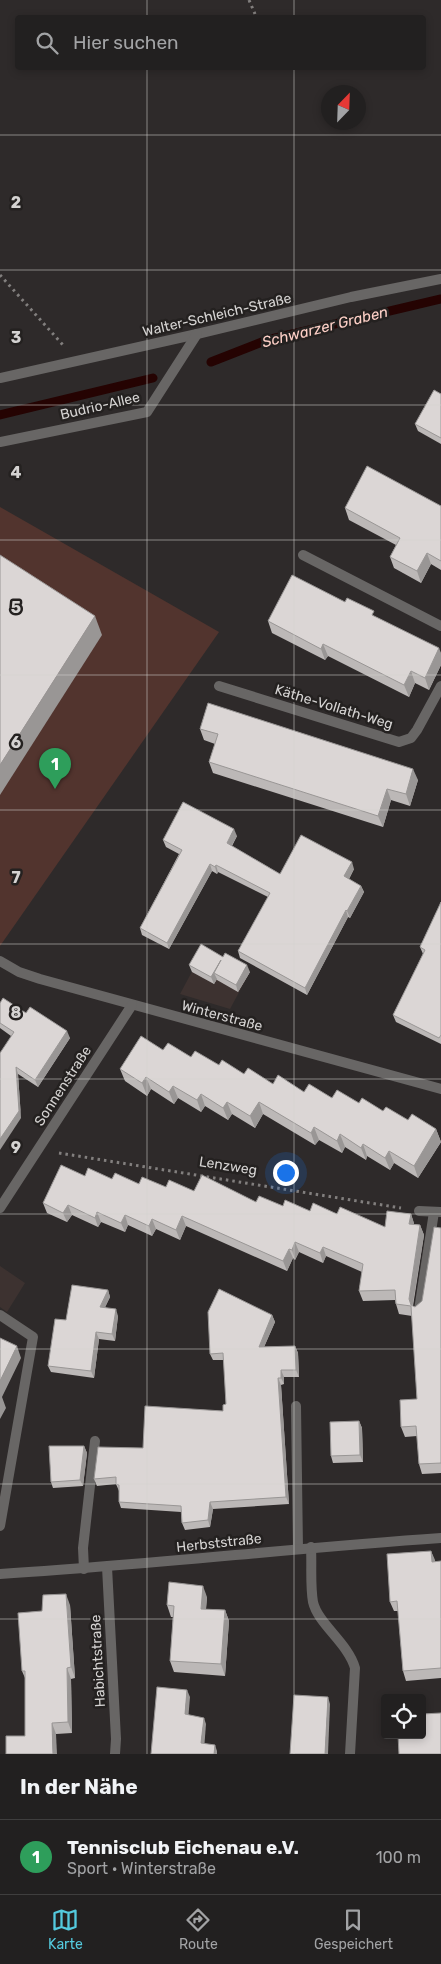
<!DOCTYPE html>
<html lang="de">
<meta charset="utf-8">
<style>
:root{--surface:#222020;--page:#2e2d2d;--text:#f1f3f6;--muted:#a2a3a5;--line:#3f3e3e;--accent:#54cade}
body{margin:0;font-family:Rubik,sans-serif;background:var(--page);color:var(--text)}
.controls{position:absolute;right:15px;bottom:15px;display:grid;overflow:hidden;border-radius:5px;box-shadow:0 2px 8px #0003}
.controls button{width:45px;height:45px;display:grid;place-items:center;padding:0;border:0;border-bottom:1px solid var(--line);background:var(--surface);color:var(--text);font:25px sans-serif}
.compass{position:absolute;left:321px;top:85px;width:45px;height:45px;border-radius:50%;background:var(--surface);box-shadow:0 2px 8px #0003;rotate:23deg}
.you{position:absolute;left:285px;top:1172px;width:18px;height:18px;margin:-12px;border:4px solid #fff;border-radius:50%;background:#1a73e8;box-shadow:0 0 0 8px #1a73e833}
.badge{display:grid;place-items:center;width:32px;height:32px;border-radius:50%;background:var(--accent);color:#fff;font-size:16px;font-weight:700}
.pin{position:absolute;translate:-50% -41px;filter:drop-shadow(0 1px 2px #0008)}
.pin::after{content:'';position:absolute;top:26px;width:18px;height:15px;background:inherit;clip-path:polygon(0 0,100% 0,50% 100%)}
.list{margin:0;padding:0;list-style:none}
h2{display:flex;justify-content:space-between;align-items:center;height:65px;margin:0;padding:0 20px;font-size:21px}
h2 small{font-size:16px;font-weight:400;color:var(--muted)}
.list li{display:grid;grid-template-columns:32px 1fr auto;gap:15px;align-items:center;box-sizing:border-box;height:75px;padding:0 20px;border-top:1px solid var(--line)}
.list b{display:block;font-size:19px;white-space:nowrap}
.list p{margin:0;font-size:16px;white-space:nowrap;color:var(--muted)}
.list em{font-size:16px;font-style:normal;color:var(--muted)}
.icon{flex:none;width:28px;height:28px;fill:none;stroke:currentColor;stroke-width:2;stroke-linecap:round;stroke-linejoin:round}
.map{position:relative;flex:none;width:441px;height:1754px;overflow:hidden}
.search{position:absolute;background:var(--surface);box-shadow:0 2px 8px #0003;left:15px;right:15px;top:15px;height:55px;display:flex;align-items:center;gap:12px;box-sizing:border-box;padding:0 18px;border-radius:5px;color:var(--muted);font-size:19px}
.sheet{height:140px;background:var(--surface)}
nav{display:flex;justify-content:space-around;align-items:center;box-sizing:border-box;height:70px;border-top:1px solid var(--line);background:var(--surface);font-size:14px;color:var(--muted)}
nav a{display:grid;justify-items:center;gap:2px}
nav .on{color:var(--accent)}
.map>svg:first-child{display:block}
.built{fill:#3d3230}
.green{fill:#52342e}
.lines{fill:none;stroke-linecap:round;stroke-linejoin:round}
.stream{stroke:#250302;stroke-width:9}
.path{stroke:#827f7e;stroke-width:3;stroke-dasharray:2.5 4;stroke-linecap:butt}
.lane{stroke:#686665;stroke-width:10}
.street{stroke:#686665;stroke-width:10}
.wall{fill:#bcb8b7}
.shaded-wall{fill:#999695}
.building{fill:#dbd6d5;stroke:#999695}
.grid{fill:none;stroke:#d5d3d2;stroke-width:1;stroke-opacity:0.55}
.labels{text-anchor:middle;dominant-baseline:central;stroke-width:5;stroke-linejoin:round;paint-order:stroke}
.street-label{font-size:14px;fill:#d5d3d2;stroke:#242120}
.water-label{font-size:15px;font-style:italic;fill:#fed0c7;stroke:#242120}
.grid-label{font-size:16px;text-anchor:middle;font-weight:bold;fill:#d5d3d2;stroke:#242120;stroke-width:5;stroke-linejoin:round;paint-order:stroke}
</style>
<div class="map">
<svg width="441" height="1754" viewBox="0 0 441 1754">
<rect width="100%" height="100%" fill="#2e2a2a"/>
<g class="built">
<polygon points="203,951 227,960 250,972 230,1009 180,994"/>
<polygon points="0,1266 25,1283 7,1312 0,1307"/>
</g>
<polygon class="green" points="0,507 219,632 0,946"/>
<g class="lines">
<g class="stream">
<polyline points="211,362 267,340 441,299"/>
<polyline points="0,415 153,378"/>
</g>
<g class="path">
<polyline points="249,0 255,14"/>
<polyline points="0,275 63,345"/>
<polyline points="59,1153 401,1208"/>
</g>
<g class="lane">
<polyline points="419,1211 441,1212"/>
<polyline points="419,1310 434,1212"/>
<polyline points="0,1315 33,1337 0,1526"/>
<polyline points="296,1406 298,1549"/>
<path d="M311,1547C312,1564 310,1585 313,1602C318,1624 348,1643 355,1668L350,1754"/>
<polyline points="84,1569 83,1548 95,1441"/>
</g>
<g class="street">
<polyline points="0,378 197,334 351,297 441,279"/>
<polyline points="0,442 147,412 197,334"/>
<polyline points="303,555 441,626"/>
<polyline points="219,686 399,742 411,738 417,730 441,686"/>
<polyline points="0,961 19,972 40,979 441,1089"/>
<polyline points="0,1208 132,1005"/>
<polyline points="107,1567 116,1739 115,1754"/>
<path d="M0,1574C147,1565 294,1548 441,1538"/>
</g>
</g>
<g class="wall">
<polygon points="441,394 441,444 418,431 415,424"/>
<polygon points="441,506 441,570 431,564 421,583 394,568 390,557 396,545 349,520 345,508"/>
<polygon points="376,617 441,653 441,665 429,690 415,683 409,697 328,656 325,660 272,633 268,621"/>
<polygon points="200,729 418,780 410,806 391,800 383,827 213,773 209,762 215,744 204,740"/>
<polygon points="237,836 232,846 280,874 354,869 349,879 361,886 364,892 350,918 348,917 307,995 240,958 238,951 268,897 218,872 217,874 212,871 169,949 142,935 140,928 179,854 166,847 163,840"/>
<polygon points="441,902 441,1044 396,1022 393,1015 423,954 420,947"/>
<polygon points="189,965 250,972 238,992 217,980 217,979 214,984 192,972"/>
<polygon points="0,1003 26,1013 70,1038 38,1087 18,1074 21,1118 11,1036 0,1028"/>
<polygon points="163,1050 219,1065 244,1074 273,1084 304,1092 359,1103 408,1120 436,1129 441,1142 418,1178 394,1163 390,1170 367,1156 366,1160 345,1147 342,1153 319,1140 315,1145 263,1114 255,1128 232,1114 228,1120 205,1106 201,1112 178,1098 174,1104 151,1089 147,1096 125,1081 120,1069"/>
<polygon points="85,1176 194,1191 256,1202 283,1206 310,1211 337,1214 385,1227 411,1214 414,1224 420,1225 424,1235 413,1306 415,1307 422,1301 441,1228 441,1473 422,1474 419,1464 417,1436 405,1437 401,1427 417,1399 412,1316 399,1314 396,1304 395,1300 363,1301 359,1291 362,1272 326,1256 323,1263 299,1252 295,1260 293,1258 287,1271 186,1226 180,1240 156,1229 152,1236 128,1225 125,1232 101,1222 98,1227 72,1215 67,1222 47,1213 43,1203"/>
<polygon points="108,1290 110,1297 105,1307 118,1316 115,1341 99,1339 94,1378 51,1372 48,1366 66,1320"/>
<polygon points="272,1315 275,1322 264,1347 295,1346 298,1353 299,1377 284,1377 284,1384 281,1385 289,1504 213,1509 210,1527 185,1530 182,1523 181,1512 121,1508 119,1502 119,1491 116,1484 97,1486 94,1479 143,1448 223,1411 226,1404 224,1360 213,1360 210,1354"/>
<polygon points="359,1421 362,1428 363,1462 333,1463 331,1456"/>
<polygon points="84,1446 87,1453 83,1486 53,1488 51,1482"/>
<polygon points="431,1551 435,1562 441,1561 441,1678 406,1681 403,1671 398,1611 394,1611 390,1602"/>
<polygon points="207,1597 206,1609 225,1610 229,1621 225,1676 174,1672 170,1661 173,1617 171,1617 167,1605"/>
<polygon points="70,1605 75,1678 71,1679 72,1733 25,1736 25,1678 22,1671 42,1611"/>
</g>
<g class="shaded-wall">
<polygon points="427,553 431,564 421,583 417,571"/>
<polygon points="95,616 102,635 0,795 0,765"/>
<polygon points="323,644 328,656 325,660 321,649"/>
<polygon points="439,648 441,653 441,665 429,690 425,678"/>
<polygon points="411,671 415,683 409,697 404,685"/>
<polygon points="413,769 418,780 410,806 406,794"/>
<polygon points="387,789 391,800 383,827 378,816"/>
<polygon points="234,829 237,836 229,850 227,843"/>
<polygon points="352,862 354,869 347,883 344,876"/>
<polygon points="210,864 212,871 169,949 167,943"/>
<polygon points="216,865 218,872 217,874 215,867"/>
<polygon points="361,886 364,892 350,918 347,911"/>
<polygon points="346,910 348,917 307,995 305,988"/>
<polygon points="221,960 214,973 217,979 214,984 211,977"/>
<polygon points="247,965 250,972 238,992 236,985"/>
<polygon points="67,1031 70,1038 38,1087 35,1080"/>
<polygon points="16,1067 18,1074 21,1118 0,1150 0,1139"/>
<polygon points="146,1077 151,1089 147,1096 142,1083"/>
<polygon points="173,1086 178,1098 174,1104 169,1092"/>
<polygon points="201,1094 205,1106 201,1112 197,1100"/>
<polygon points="227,1102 232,1114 228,1120 223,1108"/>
<polygon points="259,1102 263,1114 255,1128 250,1116"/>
<polygon points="314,1127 319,1140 315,1145 311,1133"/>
<polygon points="436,1129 441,1142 418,1178 414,1166"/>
<polygon points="340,1134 345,1147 342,1153 337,1141"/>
<polygon points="363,1144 367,1156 366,1160 361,1148"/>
<polygon points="389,1151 394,1163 390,1170 385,1158"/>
<polygon points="68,1205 72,1215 67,1222 63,1213"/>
<polygon points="97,1212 101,1222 98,1227 95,1218"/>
<polygon points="411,1214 414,1223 413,1233 409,1224"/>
<polygon points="125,1215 128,1225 125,1232 121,1223"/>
<polygon points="182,1216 186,1226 180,1240 176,1230"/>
<polygon points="152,1219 156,1229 152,1236 149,1226"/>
<polygon points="420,1225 424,1235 412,1309 409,1299"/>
<polygon points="295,1242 299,1252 295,1260 292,1250"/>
<polygon points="323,1247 326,1256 323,1263 320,1253"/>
<polygon points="289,1249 293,1258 287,1271 283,1261"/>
<polygon points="108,1290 110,1297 102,1314 100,1307"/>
<polygon points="116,1309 118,1316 115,1341 112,1334"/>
<polygon points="272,1315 275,1322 261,1354 259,1347"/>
<polygon points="96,1332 99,1339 94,1378 91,1371"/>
<polygon points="17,1346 21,1358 2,1397 6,1408 0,1419 0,1381"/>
<polygon points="295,1346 298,1353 299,1377 296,1370"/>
<polygon points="281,1370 284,1377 284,1384 281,1378"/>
<polygon points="278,1378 281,1385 289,1504 286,1497"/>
<polygon points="359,1421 362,1428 363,1462 360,1455"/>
<polygon points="84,1446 87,1453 83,1486 80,1480"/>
<polygon points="210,1502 213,1509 210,1527 208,1520"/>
<polygon points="431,1551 435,1560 436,1572 432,1562"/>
<polygon points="203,1586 207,1597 205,1620 201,1609"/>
<polygon points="66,1594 70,1605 75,1678 71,1667"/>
<polygon points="225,1610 229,1621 225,1676 221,1664"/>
<polygon points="67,1668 71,1679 72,1733 68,1722"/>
<polygon points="187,1690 190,1697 188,1721 185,1714"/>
<polygon points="328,1697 330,1704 328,1754 325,1754"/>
<polygon points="204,1718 206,1724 204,1750 201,1743"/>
<polygon points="52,1723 56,1734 57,1754 53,1754"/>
<polygon points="215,1745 217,1751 217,1754 214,1754"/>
</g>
<g class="building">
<polygon points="434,390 441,394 441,438 415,424"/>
<polygon points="367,466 441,506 441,561 427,553 417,571 390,557 400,538 345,508"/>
<polygon points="0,555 95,616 0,765"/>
<polygon points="292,575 345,602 347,598 374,611 372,615 439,648 425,678 411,671 404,685 323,644 321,649 268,621"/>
<polygon points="208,703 413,769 406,794 387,789 378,816 209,762 218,734 200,729"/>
<polygon points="183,802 234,829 227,843 280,874 301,835 352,862 344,876 361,886 347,911 346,910 305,988 238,951 270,893 216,865 215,867 210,864 167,943 140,928 182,850 163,840"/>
<polygon points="441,902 441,1035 439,1038 393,1015 425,950 420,947"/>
<polygon points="201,944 223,957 225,953 247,965 236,985 214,973 221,960 211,977 189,965"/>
<polygon points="3,998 26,1013 30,1007 67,1031 35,1080 16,1067 19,1111 0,1139 0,1053 14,1032 0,1023 0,1003"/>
<polygon points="141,1036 163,1050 168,1043 191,1057 195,1051 219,1065 222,1060 244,1074 248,1068 273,1084 278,1075 304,1092 309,1084 332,1098 337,1090 359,1103 362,1098 383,1111 386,1107 408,1120 412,1114 436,1129 414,1166 389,1151 385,1158 363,1144 361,1148 340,1134 337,1141 314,1127 311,1133 259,1102 250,1116 227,1102 223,1108 201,1094 197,1100 173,1086 169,1092 146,1077 142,1083 120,1069"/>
<polygon points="61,1165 85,1176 88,1168 112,1179 115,1173 139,1184 142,1177 166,1187 169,1180 194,1191 202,1175 256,1202 259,1196 283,1206 285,1200 310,1211 313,1203 337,1214 340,1207 385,1227 387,1211 411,1214 409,1224 420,1225 409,1299 411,1305 415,1307 422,1301 434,1227 441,1228 441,1463 419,1464 416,1426 401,1427 400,1400 417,1399 411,1306 396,1304 395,1290 359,1291 363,1264 323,1247 320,1253 295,1242 292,1250 289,1249 283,1261 182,1216 176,1230 152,1219 149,1226 125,1215 121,1223 97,1212 95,1218 68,1205 63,1213 43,1203"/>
<polygon points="72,1285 108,1290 100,1307 116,1309 112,1334 96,1332 91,1371 48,1366 55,1319 66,1320"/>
<polygon points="219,1289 272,1315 259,1347 295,1346 296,1370 281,1370 281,1378 278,1378 286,1497 210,1502 208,1520 182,1523 181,1506 119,1502 119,1485 116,1484 116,1477 94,1479 98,1447 143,1448 145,1406 223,1411 223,1405 226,1404 223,1353 210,1354 208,1312"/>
<polygon points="0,1338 17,1346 0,1381"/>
<polygon points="359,1421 360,1455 331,1456 330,1422"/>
<polygon points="49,1446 84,1446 80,1480 51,1482"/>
<polygon points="431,1551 432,1562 441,1561 441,1668 403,1671 397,1601 390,1602 387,1554"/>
<polygon points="169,1582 203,1586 201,1609 225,1610 221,1664 170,1661 174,1606 167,1605"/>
<polygon points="66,1594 71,1667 67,1668 68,1722 52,1723 53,1754 6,1754 6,1736 25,1736 25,1671 22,1671 18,1613 42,1611 43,1595"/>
<polygon points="157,1687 187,1690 185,1714 204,1718 201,1743 215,1745 214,1754 151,1754"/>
<polygon points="294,1695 328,1697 325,1754 290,1754"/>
<polygon points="441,1713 441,1754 399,1754 398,1735 422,1735 422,1714"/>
</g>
<path class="grid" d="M147,0V18M294,0V18M147,68V1754M294,68V1754M0,135H441M0,270H441M0,405H441M0,540H441M0,675H441M0,810H441M0,944H441M0,1079H441M0,1214H441M0,1349H441M0,1484H441M0,1619H441"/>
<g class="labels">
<g class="street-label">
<text transform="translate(217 315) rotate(-13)">Walter-Schleich-Straße</text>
<text transform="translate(100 406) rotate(-13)">Budrio-Allee</text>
<text transform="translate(334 707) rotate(17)">Käthe-Vollath-Weg</text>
<text transform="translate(222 1016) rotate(15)">Winterstraße</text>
<text transform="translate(63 1086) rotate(-57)">Sonnenstraße</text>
<text transform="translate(228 1166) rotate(9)">Lenzweg</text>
<text transform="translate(219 1543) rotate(-6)">Herbststraße</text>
<text transform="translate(98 1661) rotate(-93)">Habichtstraße</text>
</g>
<g class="water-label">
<text transform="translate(325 327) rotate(-14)">Schwarzer Graben</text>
</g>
</g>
<g class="grid-label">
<text x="16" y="208">2</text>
<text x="16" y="343">3</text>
<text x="16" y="478">4</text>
<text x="16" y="613">5</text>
<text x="16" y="748">6</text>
<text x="16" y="883">7</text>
<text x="16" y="1018">8</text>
<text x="16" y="1153">9</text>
</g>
</svg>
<div class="controls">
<button><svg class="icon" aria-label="locate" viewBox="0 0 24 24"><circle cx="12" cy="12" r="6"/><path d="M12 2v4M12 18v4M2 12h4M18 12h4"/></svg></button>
</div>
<svg class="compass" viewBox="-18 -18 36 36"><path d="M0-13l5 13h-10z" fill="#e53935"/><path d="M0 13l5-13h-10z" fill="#a2a3a5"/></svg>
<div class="you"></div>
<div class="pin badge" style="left:55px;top:789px;background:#2e9e5b">1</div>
<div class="search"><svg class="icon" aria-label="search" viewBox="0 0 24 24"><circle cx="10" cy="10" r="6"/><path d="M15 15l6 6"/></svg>Hier suchen</div>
</div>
<section class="sheet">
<h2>In der Nähe<small></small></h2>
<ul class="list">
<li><span class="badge" style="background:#2e9e5b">1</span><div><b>Tennisclub Eichenau e.V.</b><p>Sport · Winterstraße</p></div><em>100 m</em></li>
</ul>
</section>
<nav>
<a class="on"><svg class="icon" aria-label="map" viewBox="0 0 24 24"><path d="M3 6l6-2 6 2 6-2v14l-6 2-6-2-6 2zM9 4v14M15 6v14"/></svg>Karte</a>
<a><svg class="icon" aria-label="directions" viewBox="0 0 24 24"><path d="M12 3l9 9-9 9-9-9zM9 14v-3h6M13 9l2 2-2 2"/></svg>Route</a>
<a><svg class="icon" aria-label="saved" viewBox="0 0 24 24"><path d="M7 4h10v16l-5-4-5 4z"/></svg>Gespeichert</a>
</nav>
